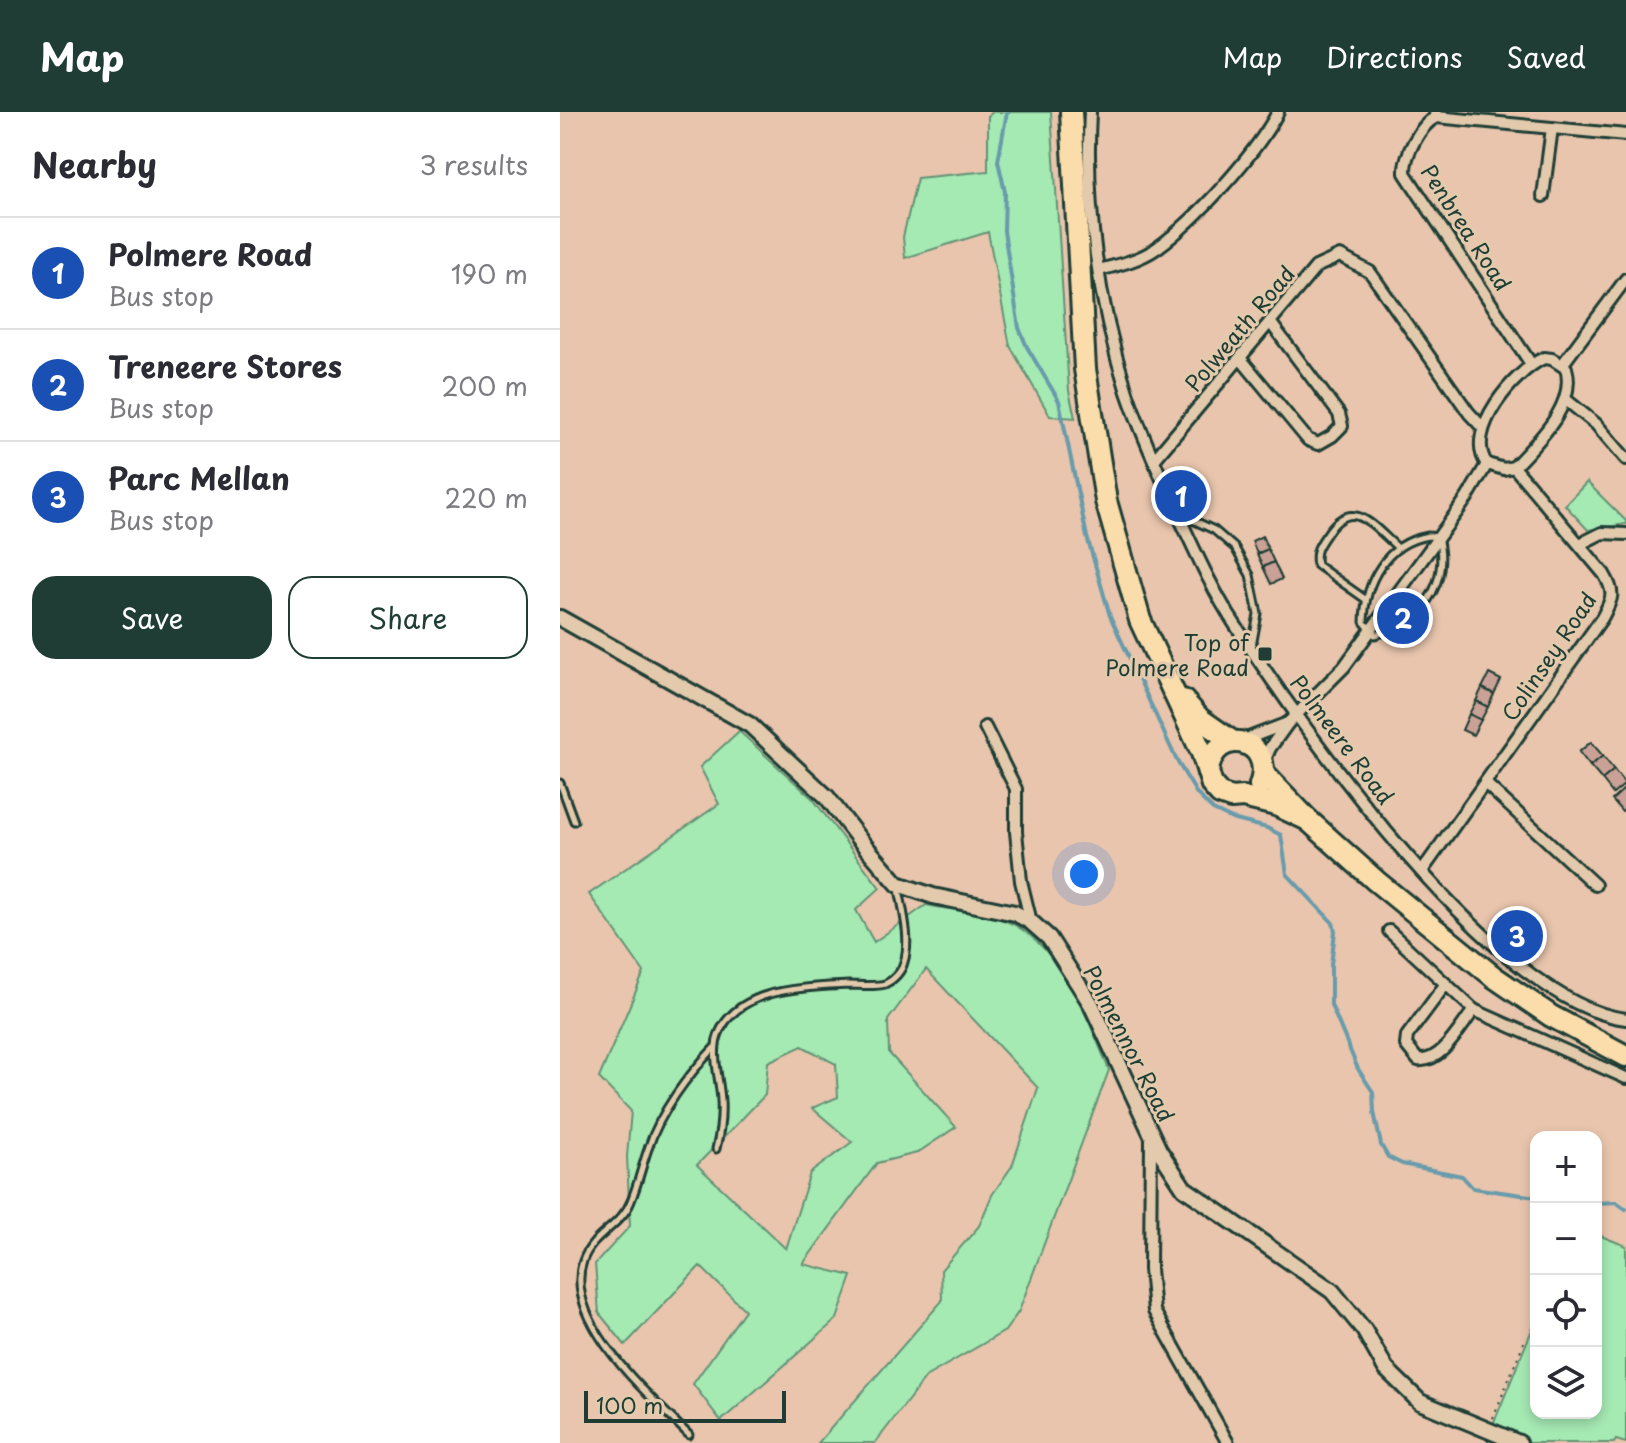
<!DOCTYPE html>
<meta charset="utf-8">
<style>
:root{--surface:#fff;--page:#f7f7f7;--text:#2b2b33;--muted:#7c7c81;--line:#e1e1e2;--accent:#1f3d34}
body{margin:0;font-family:"Playpen Sans",sans-serif;background:var(--page);color:var(--text)}
.controls{position:absolute;right:24px;bottom:24px;display:grid;overflow:hidden;border-radius:16px;box-shadow:0 4px 12px #0003}
.controls button{width:72px;height:72px;display:grid;place-items:center;padding:0;border:0;border-bottom:2px solid var(--line);background:var(--surface);color:var(--text);font:40px sans-serif}
.scale{position:absolute;left:24px;bottom:20px;width:202px;box-sizing:border-box;padding-left:8px;border:4px solid #1f3d34;border-top:0;font-size:22px;line-height:28px;white-space:nowrap;color:#1f3d34;-webkit-text-stroke:6px #e4caac;paint-order:stroke}
.you{position:absolute;left:524px;top:762px;width:28px;height:28px;margin:-20px;border:6px solid #fff;border-radius:50%;background:#1a73e8;box-shadow:0 0 0 12px #1a73e833}
.badge{display:grid;place-items:center;width:52px;height:52px;border-radius:50%;background:var(--accent);color:#fff;font-size:26px;font-weight:700}
.pin{position:absolute;translate:-50% -50%;border:4px solid #fff;box-shadow:0 2px 8px #0006}
.list{margin:0;padding:0;list-style:none}
h2{display:flex;justify-content:space-between;align-items:center;height:104px;margin:0;padding:0 32px;font-size:34px}
h2 small{font-size:26px;font-weight:400;color:var(--muted)}
.list li{display:grid;grid-template-columns:52px 1fr auto;gap:24px;align-items:center;box-sizing:border-box;height:112px;padding:0 32px;border-top:2px solid var(--line)}
.list b{display:block;font-size:30px;white-space:nowrap}
.list p{margin:0;font-size:26px;white-space:nowrap;color:var(--muted)}
.list em{font-size:26px;font-style:normal;color:var(--muted)}
.actions{display:flex;gap:16px;padding:24px 32px}
.actions a{flex:1;padding:18px 0;border:2px solid var(--accent);border-radius:24px;text-align:center;font-size:28px;color:var(--accent)}
.actions .main{background:var(--accent);color:#fff}
.icon{flex:none;width:44px;height:44px;fill:none;stroke:currentColor;stroke-width:2;stroke-linecap:round;stroke-linejoin:round}
.map{position:relative;flex:none;width:1066px;height:1331px;overflow:hidden}
header{display:flex;align-items:center;gap:48px;box-sizing:border-box;height:112px;padding:0 40px;background:var(--accent);color:#fff}
header strong{font-size:38px}
nav{display:flex;gap:44px;margin-inline-start:auto;font-size:28px}
main{display:flex}
aside{flex:1;background:var(--surface)}
.map>svg:first-child{display:block}
.green{fill:#a5e9b3;stroke:#629374;stroke-width:2;fill-rule:evenodd}
.lines{fill:none;stroke-linecap:round;stroke-linejoin:round}
.stream{stroke:#689bab;stroke-width:4}
.building{fill:#c9a196;stroke:#1f3d34;stroke-width:2}
.lane-casing{stroke:#1f3d34;stroke-width:11}
.street-casing{stroke:#1f3d34;stroke-width:16}
.secondary-casing{stroke:#1f3d34;stroke-width:20}
.highway-casing{stroke:#1f3d34;stroke-width:26}
.path{stroke:#1f3d34;stroke-width:2;stroke-dasharray:2 6;stroke-linecap:butt}
.lane{stroke:#e4caac;stroke-width:5}
.street{stroke:#e4caac;stroke-width:10}
.secondary{stroke:#e4caac;stroke-width:14}
.highway{stroke:#fbddab;stroke-width:20}
.poi-dot{fill:#1f3d34;stroke:#e4caac;stroke-width:3}
.labels{text-anchor:middle;dominant-baseline:central;stroke-width:6;stroke-linejoin:round;paint-order:stroke}
.street-label{font-size:22px;fill:#1f3d34;stroke:#e4caac}
.poi-label{font-size:22px;fill:#1f3d34;stroke:#e4caac;text-anchor:end}
</style>
<header>
<strong>Map</strong>
<nav><a>Map</a><a>Directions</a><a>Saved</a></nav>
</header>
<main>
<aside>
<h2>Nearby<small>3 results</small></h2>
<ul class="list">
<li><span class="badge" style="background:#1a4fb4">1</span><div><b>Polmere Road</b><p>Bus stop</p></div><em>190 m</em></li>
<li><span class="badge" style="background:#1a4fb4">2</span><div><b>Treneere Stores</b><p>Bus stop</p></div><em>200 m</em></li>
<li><span class="badge" style="background:#1a4fb4">3</span><div><b>Parc Mellan</b><p>Bus stop</p></div><em>220 m</em></li>
</ul>
<div class="actions"><a class="main">Save</a><a>Share</a></div>
</aside>
<div class="map">
<svg width="1066" height="1331" viewBox="0 0 1066 1331">
<rect width="100%" height="100%" fill="#e9c5ad"/>
<filter id="ink" filterUnits="userSpaceOnUse"><feTurbulence type="fractalNoise" baseFrequency=".0125" numOctaves="2"/><feDisplacementMap in="SourceGraphic" scale="16" xChannelSelector="R" yChannelSelector="G"/><feConvolveMatrix kernelMatrix="1 2 1 2 8 2 1 2 1" color-interpolation-filters="sRGB"/></filter>
<g filter="url(#ink)">
<g class="green">
<polygon points="433,0 491,0 509,279 515,306 490,304 450,234 428,120 345,146 343,125 357,66 428,59 428,4"/>
<polygon points="1027,370 1066,409 1066,412 1028,418 1005,393"/>
<path d="M179,619L253,687L320,776L296,798L314,830L366,793C390,798 416,800 440,807C496,823 529,908 549,958L459,1199L445,1219L367,1264L315,1331H258L382,1189L381,1158L419,1114L432,1083L452,1054L478,976L366,857L328,908L329,941L396,1015L357,1041L317,1051L243,1152L292,1164L277,1207L161,1309L133,1272L185,1198L140,1154L65,1233L39,1201L35,1152L70,1114L67,1044L71,999L39,966L84,860L29,782L159,692L140,655ZM242,934L276,952L278,985L252,996L292,1030L250,1061L226,1137L137,1053L205,983L208,950Z"/>
<polygon points="1036,1122 1066,1134 1066,1331 1056,1328 1054,1331 969,1331 932,1315 976,1208 976,1301 1036,1301"/>
</g>
<g class="lines">
<g class="stream">
<polyline points="447,0 438,49 445,80 444,119 459,216 467,235 499,289 527,425 550,504 617,649 637,682 653,698 672,707 707,716 721,723 727,762 773,811 775,819 771,853 771,893 798,957 813,980 814,1000 821,1033 828,1045 842,1052 902,1064 913,1076 976,1085"/>
<polyline points="1036,1091 1056,1090 1066,1097"/>
</g>
</g>
<g class="building">
<polygon points="702,424 708,437 697,442 692,429"/>
<polygon points="708,437 714,450 703,455 697,442"/>
<polygon points="714,450 722,467 711,472 703,455"/>
<polygon points="929,562 941,568 934,582 922,576"/>
<polygon points="922,576 934,582 928,595 916,589"/>
<polygon points="916,589 928,595 921,608 909,602"/>
<polygon points="909,602 921,608 913,623 902,618"/>
<polygon points="1031,630 1043,644 1030,654 1019,640"/>
<polygon points="1043,644 1054,658 1042,668 1030,654"/>
<polygon points="1054,658 1065,672 1053,682 1042,668"/>
<polygon points="1066,675 1066,697 1062,700 1052,688"/>
</g>
<g class="lines">
<g class="lane-casing">
<g id="lane">
<polyline points="618,401 654,418 675,436 690,463 698,502 692,534"/>
<path d="M868,424L878,425C890,472 861,512 815,523L804,510C805,470 826,431 868,424Z"/>
<path d="M805,487L757,453C754,440 759,433 766,423C792,383 812,413 838,436"/>
<polyline points="0,671 14,709"/>
<path d="M156,1037C160,1021 162,1006 161,989C160,965 149,939 161,917C183,875 248,875 288,873C299,873 315,875 325,872C334,868 342,859 344,850C351,828 343,799 339,777"/>
<path d="M129,1323C91,1285 2,1209 23,1149C32,1122 61,1115 71,1089C78,1072 82,1054 88,1037C100,1000 128,963 154,936"/>
</g>
</g>
<g class="street-casing">
<g id="street">
<path d="M530,0C525,94 538,191 567,280C582,324 601,366 621,409C637,443 653,479 674,511C742,617 936,892 1066,907"/>
<path d="M875,0L876,5C860,13 844,44 845,61L971,252"/>
<polyline points="876,5 1066,23"/>
<polyline points="983,84 992,16"/>
<path d="M539,158C559,153 580,148 597,136C637,107 695,43 718,0"/>
<polyline points="680,246 748,328 758,332 772,324 782,314 779,302 710,210"/>
<path d="M984,246L992,247L1006,256C1017,293 978,329 954,355L944,357L927,352C903,320 955,259 984,246Z"/>
<polyline points="1002,253 1066,167"/>
<polyline points="1005,287 1036,312 1066,347"/>
<polyline points="594,348 756,155 780,144 810,160 909,301 922,315"/>
<polyline points="1020,432 1042,421 1066,422"/>
<polyline points="425,615 456,677 456,720 461,769 471,810"/>
<polyline points="681,629 728,611"/>
<polyline points="704,650 710,636 728,611 784,555 907,386 927,352"/>
<polyline points="926,672 1035,773"/>
<path d="M862,759L1042,506C1052,487 1056,482 1044,462L954,355"/>
<polyline points="829,819 914,898 1066,966"/>
<path d="M885,873L847,924L846,933L858,948C882,951 900,915 914,898"/>
<polyline points="591,1028 590,1157 594,1199 668,1331"/>
</g>
</g>
<g class="secondary-casing">
<polyline id="secondary" points="0,506 190,613 267,685 299,727 338,772 373,784 455,801 471,810 489,826 531,892 599,1038 624,1076 772,1179 804,1218 826,1257 860,1290 959,1331"/>
</g>
<g class="highway-casing">
<g id="highway">
<polyline points="511,0 525,257 546,389 580,508 642,641 652,673 660,682 671,686 683,685 716,693 748,708"/>
<polyline points="623,588 640,607 673,630"/>
<path d="M648,661C652,611 717,626 700,673"/>
<polyline points="704,662 748,708 816,769 934,865 991,904 1066,944"/>
</g>
</g>
<polyline class="path" points="933,1306 964,1230"/>
<use href="#lane" class="lane"/>
<use href="#street" class="street"/>
<use href="#secondary" class="secondary"/>
<use href="#highway" class="highway"/>
</g>
</g>
<rect class="poi-dot" x="697" y="534" width="16" height="16" rx="4"/>
<g class="labels">
<g class="street-label">
<text transform="translate(907 115) rotate(57)">Penbrea Road</text>
<text transform="translate(679 216) rotate(-50)">Polweath Road</text>
<text transform="translate(988 544) rotate(-56)">Colinsey Road</text>
<text transform="translate(783 627) rotate(53)">Polmeere Road</text>
<text transform="translate(570 931) rotate(63)">Polmennor Road</text>
</g>
<g class="poi-label">
<text x="689" y="529">Top of<tspan x="689" dy="25">Polmere Road</tspan></text>
</g>
</g>
</svg>
<div class="controls">
<button>+</button>
<button>−</button>
<button><svg class="icon" aria-label="locate" viewBox="0 0 24 24"><circle cx="12" cy="12" r="6"/><path d="M12 2v4M12 18v4M2 12h4M18 12h4"/></svg></button>
<button><svg class="icon" aria-label="layers" viewBox="0 0 24 24"><path d="M12 4l9 5-9 5-9-5zM3 14l9 5 9-5"/></svg></button>
</div>
<div class="scale">100 m</div>
<div class="you"></div>
<div class="pin badge" style="left:621px;top:384px;background:#1a4fb4">1</div>
<div class="pin badge" style="left:843px;top:506px;background:#1a4fb4">2</div>
<div class="pin badge" style="left:957px;top:824px;background:#1a4fb4">3</div>
</div>
</main>
